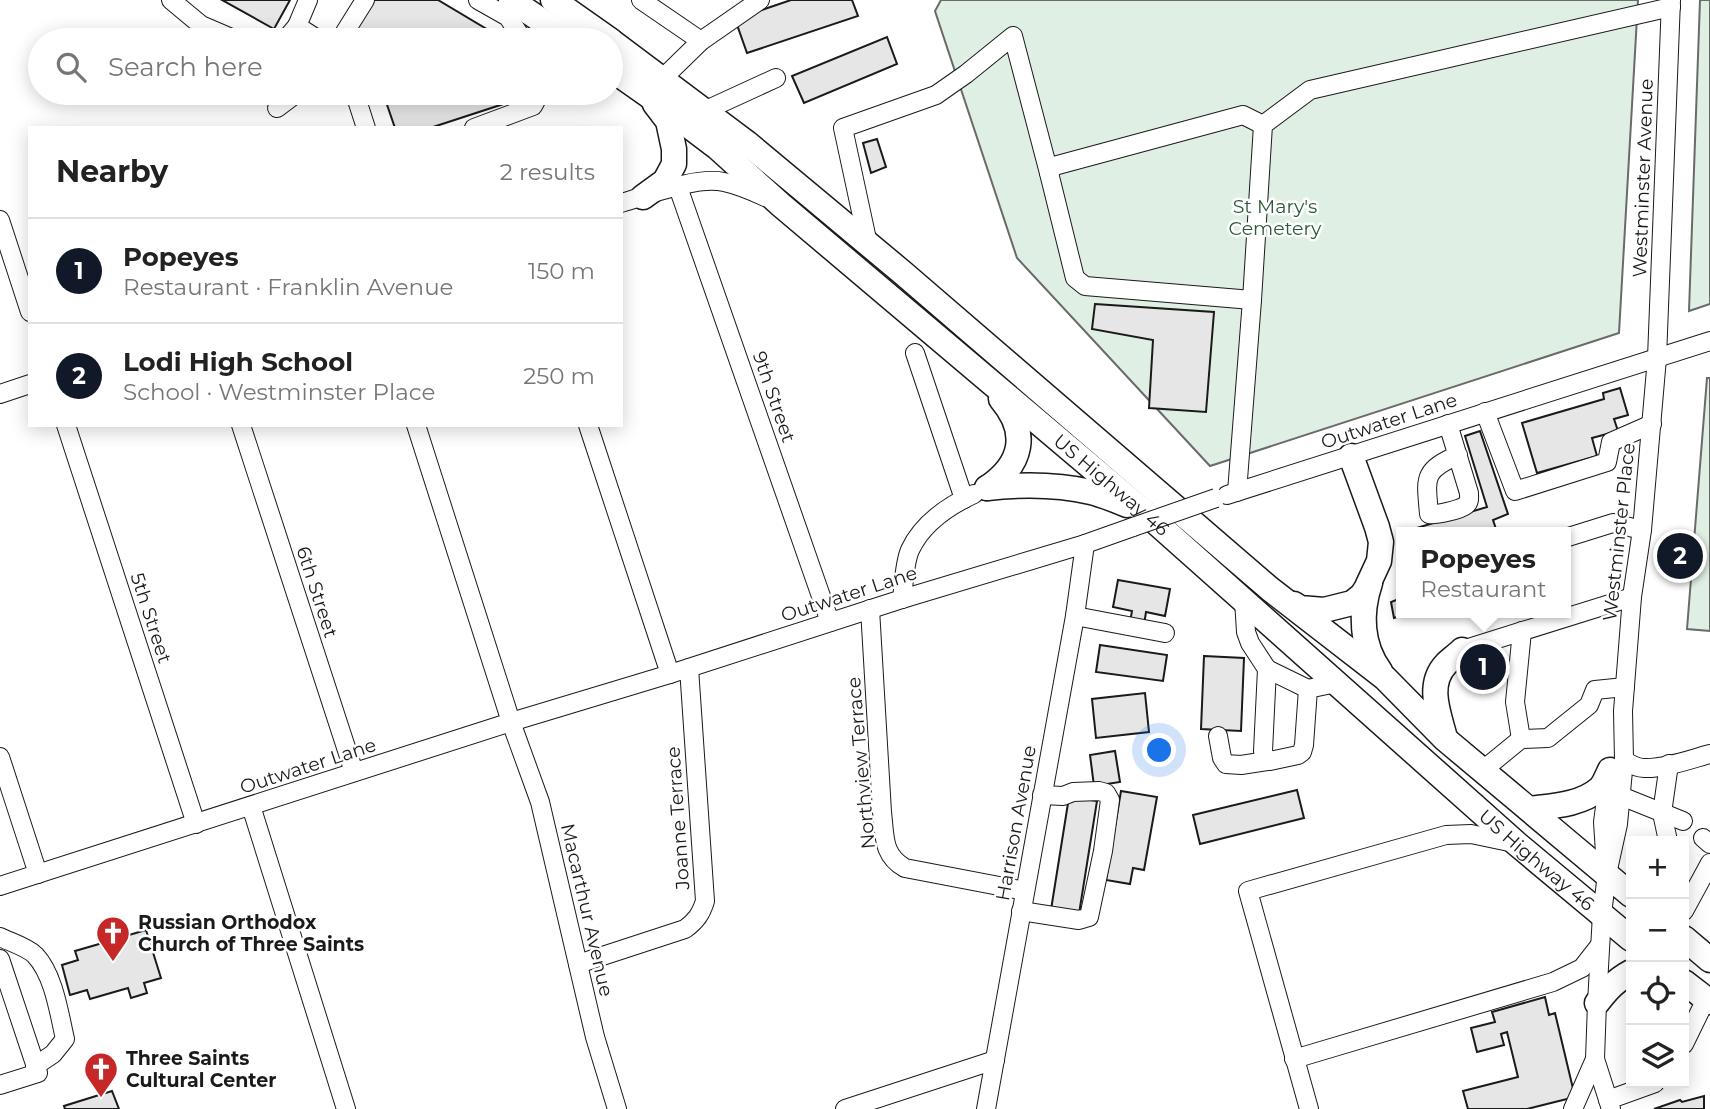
<!DOCTYPE html>
<meta charset="utf-8">
<style>
:root{--surface:#fff;--page:#f6f6f6;--text:#222;--muted:#767676;--line:#e0e0e0;--accent:#111827}
body{margin:0;font-family:Montserrat,sans-serif;background:var(--page);color:var(--text)}
.controls{position:absolute;right:21px;bottom:21px;display:grid;overflow:hidden;border-radius:0px;box-shadow:0 4px 18px #0003}
.controls button{width:63px;height:63px;display:grid;place-items:center;padding:0;border:0;border-bottom:2px solid var(--line);background:var(--surface);color:var(--text);font:35px sans-serif}
.you{position:absolute;left:1160px;top:751px;width:24px;height:24px;margin:-18px;border:5px solid #fff;border-radius:50%;background:#1a73e8;box-shadow:0 0 0 10px #1a73e833}
.badge{display:grid;place-items:center;width:46px;height:46px;border-radius:50%;background:var(--accent);color:#fff;font-size:23px;font-weight:700}
.pin{position:absolute;translate:-50% -50%;border:4px solid #fff;box-shadow:0 2px 7px #0006}
.popup{position:absolute;left:1396px;top:527px;width:175px;height:91px;box-sizing:border-box;display:grid;place-content:center;border-radius:0px;background:var(--surface);filter:drop-shadow(0 2px 5px #0005);font-size:23px;white-space:nowrap;color:var(--muted)}
.popup b{font-size:26px;color:var(--text)}
.popup::after{content:'';position:absolute;left:50%;top:100%;margin-left:-14px;border:14px solid transparent;border-top-color:var(--surface)}
.list{margin:0;padding:0;list-style:none}
h2{display:flex;justify-content:space-between;align-items:center;height:91px;margin:0;padding:0 28px;font-size:30px}
h2 small{font-size:23px;font-weight:400;color:var(--muted)}
.list li{display:grid;grid-template-columns:46px 1fr auto;gap:21px;align-items:center;box-sizing:border-box;height:105px;padding:0 28px;border-top:2px solid var(--line)}
.list b{display:block;font-size:26px;white-space:nowrap}
.list p{margin:0;font-size:23px;white-space:nowrap;color:var(--muted)}
.list em{font-size:23px;font-style:normal;color:var(--muted)}
.icon{flex:none;width:38px;height:38px;fill:none;stroke:currentColor;stroke-width:2;stroke-linecap:round;stroke-linejoin:round}
.map{position:relative;flex:none;width:1710px;height:1109px;overflow:hidden}
.search{position:absolute;background:var(--surface);box-shadow:0 4px 18px #0003;left:28px;top:28px;width:595px;height:77px;display:flex;align-items:center;gap:18px;box-sizing:border-box;padding:0 24px;border-radius:38px;color:var(--muted);font-size:26px}
.panel{position:absolute;background:var(--surface);box-shadow:0 4px 18px #0003;left:28px;top:126px;width:595px;height:301px;border-radius:0px}
.map>svg:first-child{display:block}
.green{fill:#e0efe3;stroke:#6a6a6a;stroke-width:2}
.building{fill:#e6e6e6;stroke:#1a1a1a;stroke-width:2}
.lines{fill:none;stroke-linecap:round;stroke-linejoin:round}
.minor-casing{stroke:#1a1a1a;stroke-width:20}
.highway-casing{stroke:#1a1a1a;stroke-width:27}
.minor{stroke:#fff;stroke-width:18}
.highway{stroke:#fff;stroke-width:24}
.minor-bridge-casing{stroke:#1a1a1a;stroke-width:20;stroke-linecap:butt}
.minor-bridge{stroke:#fff;stroke-width:18}
.labels{text-anchor:middle;dominant-baseline:central;stroke-width:5;stroke-linejoin:round;paint-order:stroke}
.street-label{font-size:19px;fill:#1a1a1a;stroke:#fff}
.park-label{font-size:19px;fill:#2b5a34;stroke:#fff}
.poi-label{font-size:19px;font-weight:bold;fill:#1a1a1a;stroke:#fff;text-anchor:start}
</style>
<div class="map">
<svg width="1710" height="1109" viewBox="0 0 1710 1109">
<rect width="100%" height="100%" fill="#fff"/>
<g class="green">
<polygon points="941,0 1638,0 1619,333 1210,466 1017,258 935,11"/>
<polygon points="1700,0 1710,0 1710,304 1689,311"/>
<polygon points="1707,378 1710,378 1710,631 1687,629"/>
</g>
<g class="building">
<polygon points="222,0 290,0 274,29"/>
<polygon points="373,0 438,0 505,40 345,40"/>
<polygon points="791,0 852,0 858,16 747,53 735,19"/>
<polygon points="887,37 897,64 804,103 792,76"/>
<polygon points="383,93 526,93 525,97 430,128 395,128"/>
<polygon points="877,139 886,167 871,173 863,143"/>
<polygon points="1095,304 1214,312 1206,412 1149,408 1153,340 1092,329"/>
<polygon points="1620,388 1628,415 1614,419 1618,431 1592,438 1597,456 1537,473 1522,423 1604,399 1603,393"/>
<polygon points="1480,431 1508,514 1493,520 1497,532 1410,532 1410,530 1487,507 1465,436"/>
<polygon points="1118,580 1170,589 1165,616 1146,612 1144,625 1130,622 1132,611 1113,607"/>
<polygon points="1401,598 1401,613 1410,613 1394,618 1391,602"/>
<polygon points="1100,645 1167,655 1163,681 1096,672"/>
<polygon points="1495,653 1500,672 1470,680 1466,661"/>
<polygon points="1204,656 1244,658 1241,731 1201,729"/>
<polygon points="1145,693 1149,732 1096,738 1092,699"/>
<polygon points="1115,751 1120,782 1094,786 1090,755"/>
<polygon points="1297,790 1304,818 1200,844 1193,815"/>
<polygon points="1121,791 1157,797 1144,870 1133,868 1130,884 1106,880"/>
<polygon points="1069,797 1097,801 1078,920 1050,916"/>
<polygon points="126,927 129,935 146,930 161,978 144,983 147,993 131,998 128,988 90,999 87,990 70,995 62,965 78,960 75,951 113,940 111,932"/>
<polygon points="1545,997 1549,1015 1555,1013 1575,1097 1527,1109 1468,1109 1463,1091 1518,1077 1507,1032 1501,1034 1504,1045 1477,1052 1471,1028 1495,1022 1492,1012"/>
<polygon points="112,1091 119,1109 65,1109 64,1106"/>
<polygon points="1704,1096 1704,1109 1654,1109 1680,1100 1682,1102"/>
</g>
<g class="lines">
<g class="minor-casing">
<g id="minor">
<polyline points="171,0 201,25 236,40"/>
<polyline points="478,0 508,17 523,40"/>
<polyline points="641,0 701,41"/>
<polyline points="297,26 308,0"/>
<polyline points="285,40 297,26 319,40"/>
<polyline points="340,40 365,0"/>
<polyline points="662,79 701,41 760,0"/>
<polyline points="355,94 366,128"/>
<polyline points="277,108 297,93"/>
<polyline points="704,111 776,78"/>
<polyline points="474,128 533,106 540,93"/>
<polyline points="678,187 830,622"/>
<path d="M621,203C649,195 696,176 724,182C738,185 752,191 765,197"/>
<polyline points="0,220 30,312"/>
<polyline points="868,244 843,128 936,95 966,74 1013,36 1049,173"/>
<polyline points="1252,300 1085,286 1075,278 1049,173 1054,166 1243,115 1263,125"/>
<polyline points="915,353 964,499"/>
<polyline points="0,394 30,384"/>
<polyline points="1485,412 1515,491 1607,462 1611,442 1652,424"/>
<path d="M1448,424L1469,493C1469,498 1470,502 1466,505C1460,510 1436,515 1429,514C1426,478 1422,471 1458,455"/>
<polyline points="66,425 196,824"/>
<polyline points="241,425 354,772"/>
<polyline points="416,425 511,722 540,802 595,1037 617,1109"/>
<polyline points="588,425 670,674"/>
<polyline points="1237,492 1252,300 1263,125 1310,90 1671,7"/>
<polyline points="1227,495 1710,341"/>
<polyline points="1565,538 1613,523 1642,530"/>
<path d="M902,599C904,584 904,564 910,550C922,524 948,506 974,494"/>
<polyline points="1244,600 1246,632 1250,643 1267,669 1263,751 1265,759 1270,761 1298,755 1302,752 1304,745 1308,689 1336,683"/>
<path d="M870,609L882,812C885,836 882,855 905,868L1025,891"/>
<polyline points="1075,616 1165,633"/>
<polyline points="1462,650 1632,597"/>
<polyline points="1267,669 1308,689"/>
<polyline points="1218,736 1222,758 1226,764 1241,765 1267,761"/>
<polyline points="1521,739 1515,702 1522,631"/>
<polyline points="0,757 38,874"/>
<path d="M1624,760C1630,764 1637,768 1644,768C1664,769 1691,759 1710,754"/>
<polyline points="1483,770 1521,739 1548,738 1589,705 1595,690 1625,687"/>
<polyline points="1621,796 1683,821"/>
<polyline points="251,806 346,1109"/>
<polyline points="1703,838 1710,844"/>
<polyline points="1668,841 1662,813 1669,764"/>
<polyline points="1605,853 1603,822 1609,777"/>
<polyline points="0,886 511,722 670,674 902,599 1085,544 1133,527"/>
<polyline points="1021,911 1079,920 1089,917 1103,851 1110,800 1106,793 1099,791 1073,792 1063,796 1042,795"/>
<polyline points="1684,911 1710,863"/>
<path d="M0,937C10,942 27,947 35,955C54,975 59,1013 65,1039L53,1054L35,1066"/>
<polyline points="0,959 38,1073 0,1085"/>
<path d="M578,964L685,929C696,921 701,914 705,901L689,668"/>
<polyline points="1684,1044 1706,999"/>
<polyline points="1294,1059 1553,982 1582,968 1600,945"/>
<polyline points="1595,1059 1611,1109"/>
<polyline points="1608,1100 1655,1083"/>
<polyline points="845,1109 995,1060"/>
<polyline points="986,1109 1075,616 1085,544"/>
<polyline points="1309,1109 1248,891 1446,835 1471,834 1514,843"/>
<polyline points="1573,1109 1595,1059 1597,1003 1602,914 1607,874 1618,824 1624,760 1623,711 1632,597 1642,530 1657,358 1671,0"/>
</g>
</g>
<g class="highway-casing">
<g id="highway">
<polyline points="511,0 570,40"/>
<polyline points="553,0 610,40"/>
<polyline points="611,41 747,143 903,273 1270,589 1385,678 1445,739 1631,895"/>
<path id="s1" d="M611,69L648,95L718,148L781,205L1142,510L1517,844L1631,939"/>
<polyline points="643,197 665,181 674,164 674,149 668,121 655,104"/>
<path d="M987,488C1023,484 1056,484 1091,492C1103,495 1115,500 1127,505"/>
<path d="M987,488C1023,464 1029,432 1001,399"/>
<path d="M1370,583C1360,613 1361,645 1380,671"/>
<polyline points="1294,604 1300,608 1324,610 1352,603 1362,595 1366,589 1379,561 1381,542 1377,527 1351,456"/>
<path d="M1445,738C1439,714 1426,685 1446,664C1451,659 1457,655 1462,650"/>
<path d="M1529,809C1551,806 1581,805 1599,789C1604,785 1607,776 1610,770"/>
<polyline points="1684,938 1710,960"/>
<polyline points="1684,982 1710,1002"/>
<path d="M1597,1003C1607,990 1616,980 1631,972"/>
</g>
</g>
<use href="#minor" class="minor"/>
<use href="#highway" class="highway"/>
<g class="minor-bridge-casing">
<polyline id="minor-bridge" points="1133,527 1216,498"/>
</g>
<use href="#minor-bridge" class="minor-bridge"/>
</g>
<defs>
<g id="church-pin" transform="scale(1.75)"><path d="M0 17L-7.5 6A9.5 9.5 0 1 1 7.5 6Z" fill="#c62828" stroke="#fff"/><path d="M-1.2-6h2.4v3.5h3.3v2.4h-3.3V6h-2.4V-.1h-3.3v-2.4h3.3Z" fill="#fff"/></g>
</defs>
<g fill-rule="evenodd">
<use href="#church-pin" x="113" y="933"/>
<use href="#church-pin" x="101" y="1069"/>
</g>
<g class="labels">
<g class="street-label">
<text transform="translate(1643 178) rotate(-88)">Westminster Avenue</text>
<text transform="translate(774 397) rotate(71)">9th Street</text>
<text transform="translate(1389 421) rotate(-18)">Outwater Lane</text>
<text stroke="none"><textPath href="#s1" startOffset="651">US Highway 46</textPath></text>
<text transform="translate(1619 532) rotate(-84)">Westminster Place</text>
<text transform="translate(317 592) rotate(72)">6th Street</text>
<text transform="translate(849 594) rotate(-18)">Outwater Lane</text>
<text transform="translate(151 618) rotate(72)">5th Street</text>
<text transform="translate(861 763) rotate(-95)">Northview Terrace</text>
<text transform="translate(308 766) rotate(-18)">Outwater Lane</text>
<text transform="translate(678 818) rotate(-94)">Joanne Terrace</text>
<text transform="translate(1016 823) rotate(-80)">Harrison Avenue</text>
<text stroke="none"><textPath href="#s1" startOffset="1218">US Highway 46</textPath></text>
<text transform="translate(587 910) rotate(77)">Macarthur Avenue</text>
</g>
<g class="park-label">
<text x="1275" y="206">St Mary's<tspan x="1275" dy="22">Cemetery</tspan></text>
</g>
<g class="poi-label">
<text x="138" y="922">Russian Orthodox<tspan x="138" dy="22">Church of Three Saints</tspan></text>
<text x="126" y="1058">Three Saints<tspan x="126" dy="22">Cultural Center</tspan></text>
</g>
</g>
</svg>
<div class="controls">
<button>+</button>
<button>−</button>
<button><svg class="icon" aria-label="locate" viewBox="0 0 24 24"><circle cx="12" cy="12" r="6"/><path d="M12 2v4M12 18v4M2 12h4M18 12h4"/></svg></button>
<button><svg class="icon" aria-label="layers" viewBox="0 0 24 24"><path d="M12 4l9 5-9 5-9-5zM3 14l9 5 9-5"/></svg></button>
</div>
<div class="you"></div>
<div class="pin badge" style="left:1483px;top:667px">1</div>
<div class="popup"><b>Popeyes</b>Restaurant</div>
<div class="pin badge" style="left:1680px;top:556px">2</div>
<div class="search"><svg class="icon" aria-label="search" viewBox="0 0 24 24"><circle cx="10" cy="10" r="6"/><path d="M15 15l6 6"/></svg>Search here</div>
<section class="panel">
<h2>Nearby<small>2 results</small></h2>
<ul class="list">
<li><span class="badge">1</span><div><b>Popeyes</b><p>Restaurant · Franklin Avenue</p></div><em>150 m</em></li>
<li><span class="badge">2</span><div><b>Lodi High School</b><p>School · Westminster Place</p></div><em>250 m</em></li>
</ul>
</section>
</div>
